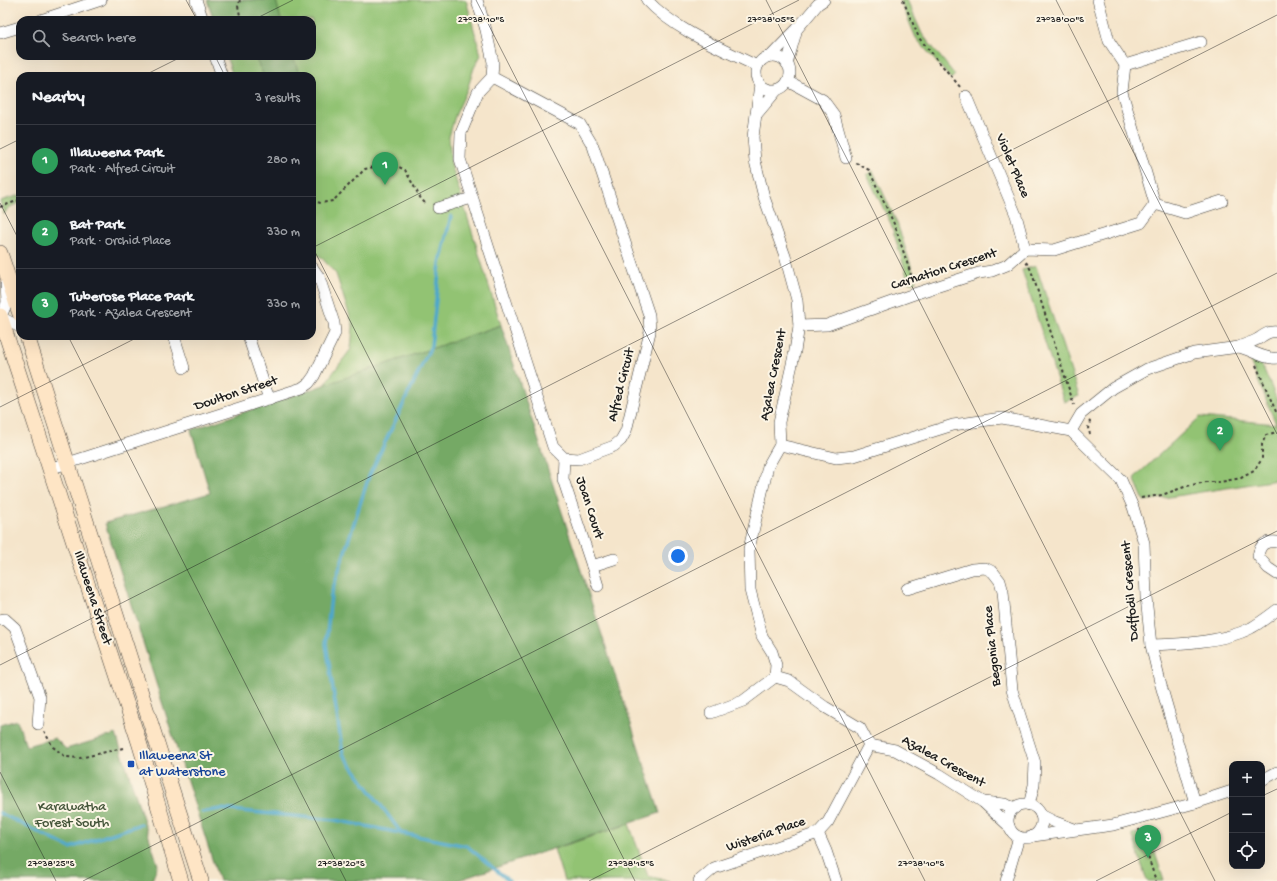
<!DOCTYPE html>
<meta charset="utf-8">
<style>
:root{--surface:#171b24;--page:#242831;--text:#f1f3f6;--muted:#9ea1a6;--line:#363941;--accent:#0f766e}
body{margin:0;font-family:"Gochi Hand",sans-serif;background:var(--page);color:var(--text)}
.controls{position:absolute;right:12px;bottom:12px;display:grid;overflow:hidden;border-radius:8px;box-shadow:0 4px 16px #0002}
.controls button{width:36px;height:36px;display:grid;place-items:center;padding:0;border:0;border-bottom:1px solid var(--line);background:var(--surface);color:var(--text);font:20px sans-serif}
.you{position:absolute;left:678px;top:556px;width:14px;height:14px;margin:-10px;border:3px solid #fff;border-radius:50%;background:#1a73e8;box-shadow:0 0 0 6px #1a73e833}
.badge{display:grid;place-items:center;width:26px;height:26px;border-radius:50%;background:var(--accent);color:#fff;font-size:13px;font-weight:700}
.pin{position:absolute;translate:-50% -33px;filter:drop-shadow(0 1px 2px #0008)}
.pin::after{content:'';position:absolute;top:21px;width:14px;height:12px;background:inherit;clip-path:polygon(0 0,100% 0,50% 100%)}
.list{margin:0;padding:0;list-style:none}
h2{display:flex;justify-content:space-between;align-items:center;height:52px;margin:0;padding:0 16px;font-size:17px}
h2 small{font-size:13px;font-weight:400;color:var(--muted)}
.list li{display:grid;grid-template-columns:26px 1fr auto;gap:12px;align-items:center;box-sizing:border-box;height:72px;padding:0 16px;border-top:1px solid var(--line)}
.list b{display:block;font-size:15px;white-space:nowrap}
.list p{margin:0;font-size:13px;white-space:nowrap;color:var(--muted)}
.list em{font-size:13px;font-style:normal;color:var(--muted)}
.icon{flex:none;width:22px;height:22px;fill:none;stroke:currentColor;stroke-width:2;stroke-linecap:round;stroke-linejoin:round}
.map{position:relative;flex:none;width:1277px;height:881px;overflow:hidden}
.search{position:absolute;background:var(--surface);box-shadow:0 4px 16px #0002;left:16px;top:16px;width:300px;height:44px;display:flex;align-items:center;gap:10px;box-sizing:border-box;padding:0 14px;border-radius:12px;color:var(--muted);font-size:15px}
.panel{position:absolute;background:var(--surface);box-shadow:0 4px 16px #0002;left:16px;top:72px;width:300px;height:268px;border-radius:12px}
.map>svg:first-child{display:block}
.green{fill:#92c373;stroke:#577048}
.forest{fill:#75a965;stroke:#486240}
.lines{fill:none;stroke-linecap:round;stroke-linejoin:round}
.stream{stroke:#4ea7cb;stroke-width:3.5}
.minor-casing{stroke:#3d3a36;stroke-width:12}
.secondary-casing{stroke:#3d3a36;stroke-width:16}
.path{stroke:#3d3a36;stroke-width:2;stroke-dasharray:3 3;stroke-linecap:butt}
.minor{stroke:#fff;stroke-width:11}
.secondary{stroke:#fee5c5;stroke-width:15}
.ticks{fill:none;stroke:#1c1c1c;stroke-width:1;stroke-opacity:0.45}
.transit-dot{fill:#1a4fb4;stroke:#fcf5e5;stroke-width:1.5}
.labels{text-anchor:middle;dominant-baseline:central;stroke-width:4;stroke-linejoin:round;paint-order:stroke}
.street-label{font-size:14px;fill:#1c1c1c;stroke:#fcf5e5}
.transit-label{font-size:14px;fill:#164399;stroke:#fcf5e5;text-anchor:start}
.park-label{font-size:14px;fill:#45563a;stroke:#fcf5e5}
.ticks-label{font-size:10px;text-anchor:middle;fill:#1c1c1c;stroke:#fcf5e5;stroke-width:4;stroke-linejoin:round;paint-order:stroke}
</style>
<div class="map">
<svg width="1277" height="881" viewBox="0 0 1277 881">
<rect width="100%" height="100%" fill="#fcf5e5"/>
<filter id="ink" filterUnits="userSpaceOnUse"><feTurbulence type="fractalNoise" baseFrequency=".025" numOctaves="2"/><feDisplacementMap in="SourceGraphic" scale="8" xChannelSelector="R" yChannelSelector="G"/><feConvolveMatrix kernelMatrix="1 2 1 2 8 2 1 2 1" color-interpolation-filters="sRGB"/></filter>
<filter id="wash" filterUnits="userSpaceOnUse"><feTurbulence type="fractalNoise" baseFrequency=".012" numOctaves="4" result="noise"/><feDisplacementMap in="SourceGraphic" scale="16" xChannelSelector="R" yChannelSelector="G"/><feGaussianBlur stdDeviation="0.9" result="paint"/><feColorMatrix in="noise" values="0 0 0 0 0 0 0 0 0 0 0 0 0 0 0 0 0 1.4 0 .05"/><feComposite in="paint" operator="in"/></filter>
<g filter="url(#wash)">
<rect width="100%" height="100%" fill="#f5e5cb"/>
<g class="green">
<polygon points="207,0 466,0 481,55 474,68 467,90 455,116 449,137 451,164 501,325 323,386 351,349 353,326 336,274 321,257 312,251 312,76 233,76 226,56 312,56 312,20 214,20"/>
<polygon points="900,0 907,0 922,34 955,75 951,79 916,38"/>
<polygon points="873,171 897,223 916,281 909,283 891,224 867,175"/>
<path d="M20,195V203C12,206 7,207 4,215L0,201Z"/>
<polygon points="1036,266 1079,396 1064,402 1022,270"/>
<polygon points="1250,361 1262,365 1277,400 1277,480 1144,501 1134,478 1200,417 1276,424"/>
<polygon points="629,824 648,876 670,881 564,881 554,849"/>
<polygon points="1148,831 1164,881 1147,881 1132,834"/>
</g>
<g class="forest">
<polygon points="207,0 276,0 281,20 214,20"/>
<polygon points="254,56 293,56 300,76 264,76"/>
<polygon points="501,325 660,813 456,881 219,881 105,523 210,493 191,430"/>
<polygon points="17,720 26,746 55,738 66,749 116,734 158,865 152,880 149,881 0,881 0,725"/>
</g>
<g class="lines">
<g class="stream">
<polyline points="202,812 221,809 335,820 467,846 509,881"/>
<polyline points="0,813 70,848 141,824"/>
<polyline points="402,834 343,754 326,644 331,595 369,476 431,346 440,263 451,216"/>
</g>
</g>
</g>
<g filter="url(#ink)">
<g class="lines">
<g class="minor-casing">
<g id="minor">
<polyline points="196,0 203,20"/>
<polyline points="477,0 486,30 493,62 492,77 478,92 461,133 460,159 553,447 564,458 579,459 614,446 621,440 626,431 650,332 649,315 593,146 580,124 492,77"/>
<path d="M647,0C673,29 722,49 757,66"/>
<polyline points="41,20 101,0"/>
<polyline points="0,33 20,27"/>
<polyline points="215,56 222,76"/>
<polyline points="771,56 797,29 818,4 824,0"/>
<circle cx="773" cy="73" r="17"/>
<polyline points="787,64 796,32"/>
<polyline points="1125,65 1201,42"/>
<polyline points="788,81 823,100 834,115 846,158"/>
<polyline points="760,84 753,137 755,161 764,197 785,256 797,300 799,326 795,351 779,422 780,445 768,466 749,549 750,590 762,636 772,652 776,665 775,677 789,681 825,707 860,728 869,745 895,750 939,774 983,802 1009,826"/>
<polyline points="966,96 1016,215 1025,249"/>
<polyline points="756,115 777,90"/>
<polyline points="1155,204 1185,213 1222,201"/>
<polyline points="438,208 472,198"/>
<polyline points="0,317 20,327"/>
<polyline points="0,318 7,303 6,284"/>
<polyline points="799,326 827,325 917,293 979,273 992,271 1007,265 1025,249 1054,250 1141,223 1155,204 1122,92 1125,65 1109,41 1098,0"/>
<path d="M1277,332C1269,331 1265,334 1258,339C1252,342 1245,344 1239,347C1251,350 1266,360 1277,358"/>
<polyline points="174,336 184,368"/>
<polyline points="248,336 269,399"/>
<polyline points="1071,431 1081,414 1113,388 1147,369 1194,353 1239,347"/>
<polyline points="780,445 836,458 854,456 953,425 1002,418 1071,431 1121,480 1133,507 1144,543 1146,597 1151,645 1160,682 1195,803"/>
<polyline points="564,458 563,479 592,566"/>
<polyline points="49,469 302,388 309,383 314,376 335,333 334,323 319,277 312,267"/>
<path d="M1277,542C1265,541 1260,544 1258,556L1268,568L1277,574"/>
<polyline points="598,586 592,566 614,559"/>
<polyline points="907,589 972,569 985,568 993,572 1000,581 1003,592 1012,690 1035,763 1034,785 1029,805"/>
<polyline points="0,620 5,619 15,628 40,697 38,724"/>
<path d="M1151,645C1181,644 1224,642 1251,628C1260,623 1269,616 1277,610"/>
<polyline points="711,713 743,701 775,677"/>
<polyline points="1262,780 1277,772"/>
<polyline points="983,802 1004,804 1015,808"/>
<circle cx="1025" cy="821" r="17"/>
<polyline points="1041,815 1055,822 1074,829"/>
<polyline points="818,833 826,851 836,881"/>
<polyline points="1033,836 1113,825 1195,803 1232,791"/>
<polyline points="699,881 714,868 818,833 828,822 869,745"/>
<polyline points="1006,881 1019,837"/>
</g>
</g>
<g class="secondary-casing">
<g id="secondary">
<polyline points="0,253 20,314"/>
<polyline points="0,316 139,742 181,881"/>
<polyline points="27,336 201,881"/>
</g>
</g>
<g class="path">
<polyline points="240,0 238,6 241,20"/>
<polyline points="903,0 919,38 961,88"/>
<polyline points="856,163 869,170 895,226 914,284"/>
<polyline points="312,201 321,203 333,201 365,169 388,164 397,166 405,170 421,199 427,205"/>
<polyline points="0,207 20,200"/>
<polyline points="1026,262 1031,270 1074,405"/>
<polyline points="1256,365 1277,414"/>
<polyline points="1089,421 1090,422 1088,428 1090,434"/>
<polyline points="1141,498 1162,495 1187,486 1206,482 1220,482 1241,478 1254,471 1262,459 1262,444 1266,435 1277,432"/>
<polyline points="44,731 53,747 66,757 80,758 123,748"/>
<polyline points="1139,829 1156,881"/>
</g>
<use href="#minor" class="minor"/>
<use href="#secondary" class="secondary"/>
</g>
</g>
<path class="ticks" d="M186,0L197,20M476,0L925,881M766,0L1215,881M1056,0L1277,434M253,20L293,0M215,56L225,76M143,76L183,56M0,149L20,139M0,203L20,242M312,246L635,881M312,248L799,0M68,336L346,881M0,407L140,336M0,665L1277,15M0,772L56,881M1262,796L1277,789M83,881L1277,273M589,881L1277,531M1096,881L1232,812"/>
<rect class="transit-dot" x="127" y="760" width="8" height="8" rx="2"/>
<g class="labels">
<g class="street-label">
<text transform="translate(1012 166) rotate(67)">Violet Place</text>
<text transform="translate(944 270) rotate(-18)">Carnation Crescent</text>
<text transform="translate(774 375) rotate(-79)">Azalea Crescent</text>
<text transform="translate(622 385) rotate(-76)">Alfred Circuit</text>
<text transform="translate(236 394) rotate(-18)">Doulton Street</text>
<text transform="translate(589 508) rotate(72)">Joan Court</text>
<text transform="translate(1131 591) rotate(-95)">Daffodil Crescent</text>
<text transform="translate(92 598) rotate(72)">Illaweena Street</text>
<text transform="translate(993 646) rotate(-96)">Begonia Place</text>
<text transform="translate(943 762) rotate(29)">Azalea Crescent</text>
<text transform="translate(766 835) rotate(-19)">Wisteria Place</text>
</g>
<g class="transit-label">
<text x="139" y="756">Illaweena St<tspan x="139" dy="16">at Waterstone</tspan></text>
</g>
<g class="park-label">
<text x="72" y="807">Karawatha<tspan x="72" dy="16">Forest South</tspan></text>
</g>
</g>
<g class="ticks-label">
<text x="481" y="22">27°38'10"S</text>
<text x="771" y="22">27°38'05"S</text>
<text x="1060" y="22">27°38'00"S</text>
<text x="51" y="866">27°38'25"S</text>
<text x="341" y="866">27°38'20"S</text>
<text x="631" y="866">27°38'15"S</text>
<text x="921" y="866">27°38'10"S</text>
</g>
</svg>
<div class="controls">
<button>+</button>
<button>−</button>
<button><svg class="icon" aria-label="locate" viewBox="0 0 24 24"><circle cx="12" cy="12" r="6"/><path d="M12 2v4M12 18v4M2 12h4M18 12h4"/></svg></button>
</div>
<div class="you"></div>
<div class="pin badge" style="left:385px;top:185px;background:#2e9e5b">1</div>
<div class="pin badge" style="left:1220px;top:451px;background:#2e9e5b">2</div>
<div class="pin badge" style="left:1148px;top:858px;background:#2e9e5b">3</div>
<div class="search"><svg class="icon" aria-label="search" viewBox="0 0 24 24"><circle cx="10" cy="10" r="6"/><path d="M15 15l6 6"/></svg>Search here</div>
<section class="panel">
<h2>Nearby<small>3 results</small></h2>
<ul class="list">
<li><span class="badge" style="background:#2e9e5b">1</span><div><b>Illaweena Park</b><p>Park · Alfred Circuit</p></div><em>280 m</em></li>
<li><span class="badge" style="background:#2e9e5b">2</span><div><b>Bat Park</b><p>Park · Orchid Place</p></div><em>330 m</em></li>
<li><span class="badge" style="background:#2e9e5b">3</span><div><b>Tuberose Place Park</b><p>Park · Azalea Crescent</p></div><em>330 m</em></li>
</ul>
</section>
</div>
